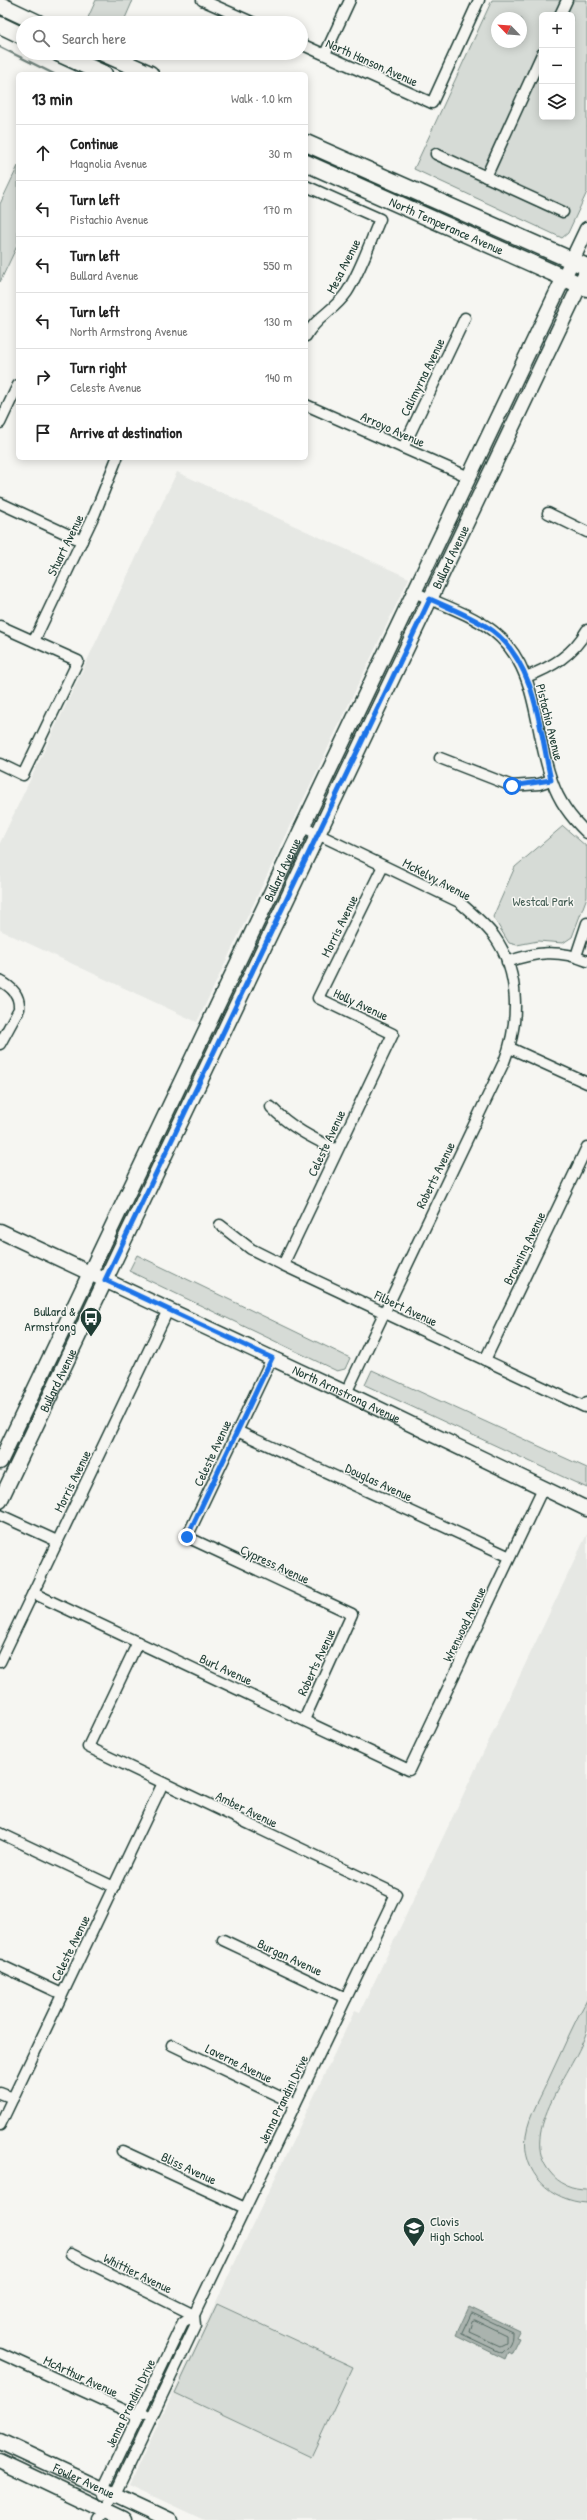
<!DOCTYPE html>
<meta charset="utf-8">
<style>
:root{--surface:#fff;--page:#f6f6f6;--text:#222;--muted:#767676;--line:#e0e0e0}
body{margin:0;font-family:"Patrick Hand",sans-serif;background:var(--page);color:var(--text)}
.controls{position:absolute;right:12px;top:12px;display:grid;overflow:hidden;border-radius:6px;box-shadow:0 2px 10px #0003}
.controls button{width:36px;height:36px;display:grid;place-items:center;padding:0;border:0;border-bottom:1px solid var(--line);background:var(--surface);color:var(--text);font:20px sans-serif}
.compass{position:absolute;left:491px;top:12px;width:36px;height:36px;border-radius:50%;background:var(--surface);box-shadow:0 2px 10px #0003;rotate:295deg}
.stop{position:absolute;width:12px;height:12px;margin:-9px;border:3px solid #1a73e8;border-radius:50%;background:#fff}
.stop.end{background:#1a73e8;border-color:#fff;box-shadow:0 1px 4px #0008}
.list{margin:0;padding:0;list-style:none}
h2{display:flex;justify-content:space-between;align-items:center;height:52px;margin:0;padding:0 16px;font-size:17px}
h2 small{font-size:13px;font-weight:400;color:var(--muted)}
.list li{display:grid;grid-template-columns:26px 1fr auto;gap:12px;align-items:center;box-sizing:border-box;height:56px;padding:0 16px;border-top:1px solid var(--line)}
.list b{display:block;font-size:15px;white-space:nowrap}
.list p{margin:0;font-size:13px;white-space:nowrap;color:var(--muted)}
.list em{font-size:13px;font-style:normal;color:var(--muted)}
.icon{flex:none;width:22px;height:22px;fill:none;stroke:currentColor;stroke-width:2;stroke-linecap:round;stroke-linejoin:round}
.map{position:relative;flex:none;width:587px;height:2520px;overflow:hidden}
.search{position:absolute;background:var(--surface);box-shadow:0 2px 10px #0003;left:16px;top:16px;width:292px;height:44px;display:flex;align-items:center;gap:10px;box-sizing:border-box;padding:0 14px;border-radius:22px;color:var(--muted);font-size:15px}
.panel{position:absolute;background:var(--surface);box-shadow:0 2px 10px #0003;left:16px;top:72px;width:292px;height:388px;border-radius:6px}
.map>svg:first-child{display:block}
.built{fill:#e6e8e4}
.green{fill:#d6dbd6;stroke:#7a8c85;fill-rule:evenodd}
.water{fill:#aab3ae;stroke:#72847d}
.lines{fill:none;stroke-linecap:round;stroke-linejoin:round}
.shore{stroke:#576c65;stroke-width:1}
.stream{stroke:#72847d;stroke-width:2.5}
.street-casing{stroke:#1f3d34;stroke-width:13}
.secondary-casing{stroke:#1f3d34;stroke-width:17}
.primary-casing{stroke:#1f3d34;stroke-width:19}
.street{stroke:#f6f6f2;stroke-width:10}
.secondary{stroke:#f6f6f2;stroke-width:14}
.primary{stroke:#f6f6f2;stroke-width:16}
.route{stroke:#1a73e8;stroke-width:5}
.labels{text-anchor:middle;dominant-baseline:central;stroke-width:3;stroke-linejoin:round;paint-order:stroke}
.street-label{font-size:13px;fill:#1f3d34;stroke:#f6f6f2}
.park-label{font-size:13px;fill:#445d54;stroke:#f6f6f2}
.poi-label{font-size:13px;fill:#1f3d34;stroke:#f6f6f2;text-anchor:end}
</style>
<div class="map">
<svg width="587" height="2520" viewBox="0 0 587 2520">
<rect width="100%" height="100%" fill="#f6f6f2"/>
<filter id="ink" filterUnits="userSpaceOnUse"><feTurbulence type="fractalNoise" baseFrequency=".025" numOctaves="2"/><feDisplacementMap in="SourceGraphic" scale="8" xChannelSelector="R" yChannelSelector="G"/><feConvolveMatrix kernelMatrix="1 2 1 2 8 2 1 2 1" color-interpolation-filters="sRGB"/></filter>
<g filter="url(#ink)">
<g class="built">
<polygon points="177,472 409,578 197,1022 0,930 0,843"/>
<polygon points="587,1534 587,2520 204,2520 129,2485 355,2010 360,2012"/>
</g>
<g class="green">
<polygon points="96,0 133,0 123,23 89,23 86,22"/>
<path d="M492,0H587V192L568,233L562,238L414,169ZM542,15H572V117H542ZM497,18H521V42H497Z"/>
<polygon points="18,166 18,244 0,282 0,204"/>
<polygon points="563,826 587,847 587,897 572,937 563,943 538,941 517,945 509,943 493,917 515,867"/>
<polygon points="137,1255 350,1358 345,1369 337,1371 129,1271"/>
<polygon points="372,1370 587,1468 587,1488 365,1385"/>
<path d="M587,2000C587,2009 587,2021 587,2030C576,2070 516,2132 550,2172C559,2184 572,2189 587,2189V2203C551,2201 521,2173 526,2135C529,2115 542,2095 550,2076C562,2051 573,2024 587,2000Z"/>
<polygon points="217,2304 353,2367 311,2457 175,2393"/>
</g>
<polygon class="water" points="469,2307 519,2331 516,2337 519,2338 511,2354 508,2352 505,2359 456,2335"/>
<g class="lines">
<g class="shore">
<path d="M472,2313L512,2332C512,2343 510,2346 502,2353L462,2334Z"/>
<polygon points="475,2320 506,2335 506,2343 500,2346 469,2332 472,2321"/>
</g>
<polyline class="stream" points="0,47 54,74"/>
<g class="street-casing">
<g id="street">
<polyline points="202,0 254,23"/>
<polyline points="560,15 567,0"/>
<polyline points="301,44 432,103 479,0"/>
<polyline points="325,54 350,0"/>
<polyline points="436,154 563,212"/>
<polyline points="486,177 542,54"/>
<path d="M306,186L380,219C370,242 361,270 347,292C335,310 315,318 306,336"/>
<polyline points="306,405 469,477"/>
<polyline points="0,423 18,385"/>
<polyline points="403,448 465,318"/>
<polyline points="0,503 82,541"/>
<polyline points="548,513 587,532"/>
<path d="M414,592C440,604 471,614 493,631C540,668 533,731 552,781C559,802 571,818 587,833"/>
<polyline points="0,626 78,661 23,775 0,764"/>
<polyline points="34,641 95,513 117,458"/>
<path d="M526,677C552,667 573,655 587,630"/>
<polyline points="440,758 512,786 539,784 551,780"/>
<path d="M303,827L459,902C472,913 484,923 494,936C520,972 520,1022 504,1062L346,1393"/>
<polyline points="576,956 587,923"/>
<path d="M507,962C535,952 559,949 587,961"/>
<path d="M0,981C12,987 20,995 19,1009L0,1044"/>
<polyline points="510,1048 587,1083"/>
<path d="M271,1107C290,1127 312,1138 337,1150"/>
<polyline points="220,1225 251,1249 283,1265 585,1407 587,1402"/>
<polyline points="283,1265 393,1034 318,998 383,866"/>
<polyline points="272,1358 187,1537 352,1614 304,1720"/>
<polyline points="485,1360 587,1147"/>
<polyline points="237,1431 510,1557"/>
<polyline points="0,1515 57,1541"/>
<polyline points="33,1593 409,1770 543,1488"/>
<polyline points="0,1662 168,1310"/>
<polyline points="0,1833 114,1887"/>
<polyline points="223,1940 346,1998"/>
<polyline points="0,1965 62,1994"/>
<polyline points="172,2045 295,2104"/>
<polyline points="0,2093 13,2098"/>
<polyline points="0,2125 163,1783"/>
<polyline points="122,2151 245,2208"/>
<polyline points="71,2254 194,2315"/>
<polyline points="0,2353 133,2414 144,2413"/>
<polyline points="103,2495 103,2489 183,2322 194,2315"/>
<polyline points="98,2520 115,2494 195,2326 194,2315 396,1894 88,1747 138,1642"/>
</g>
</g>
<g class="secondary-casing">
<g id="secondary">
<path id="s1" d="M0,1231L346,1393L587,1509"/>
<path id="s2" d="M0,1462L587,229"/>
<path id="s3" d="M0,1501L587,270"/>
<path id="s4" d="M0,2441L169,2520"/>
<polyline points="0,2461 124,2520"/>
</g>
</g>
<g class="primary-casing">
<g id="primary">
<polyline points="0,5 38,23"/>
<polyline points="0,25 23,36"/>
<polyline points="58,53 104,74"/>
<polyline points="103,53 150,74"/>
<polyline points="306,143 587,267"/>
<path id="s5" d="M306,163L587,288"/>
</g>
</g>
<use href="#street" class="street"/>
<use href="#secondary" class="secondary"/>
<use href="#primary" class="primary"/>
</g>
</g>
<g class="lines" filter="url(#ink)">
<path class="route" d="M187,1537L272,1358L105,1280L430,599C451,609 474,617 493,631C536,664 540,731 551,780L512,786"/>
</g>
<defs>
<g id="bus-pin" transform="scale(1.15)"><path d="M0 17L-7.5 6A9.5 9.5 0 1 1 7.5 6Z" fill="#1f3d34" stroke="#f6f6f2"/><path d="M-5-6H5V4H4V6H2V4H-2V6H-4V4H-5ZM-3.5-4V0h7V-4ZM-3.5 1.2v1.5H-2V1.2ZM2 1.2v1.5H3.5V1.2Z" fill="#fff"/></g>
<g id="school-pin" transform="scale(1.15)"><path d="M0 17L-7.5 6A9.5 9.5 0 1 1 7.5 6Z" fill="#1f3d34" stroke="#f6f6f2"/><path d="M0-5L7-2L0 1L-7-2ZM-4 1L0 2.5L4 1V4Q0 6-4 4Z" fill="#fff"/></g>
</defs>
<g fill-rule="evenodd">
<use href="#bus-pin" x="91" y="1318"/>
<use href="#school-pin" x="414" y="2228"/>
</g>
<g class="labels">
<g class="street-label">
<text transform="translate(372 62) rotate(24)">North Hanson Avenue</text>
<text stroke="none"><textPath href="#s5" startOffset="154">North Temperance Avenue</textPath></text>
<text transform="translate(343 266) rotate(-63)">Mesa Avenue</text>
<text transform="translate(422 377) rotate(-64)">Calimyrna Avenue</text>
<text transform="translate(393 429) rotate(24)">Arroyo Avenue</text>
<text transform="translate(65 545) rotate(-64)">Stuart Avenue</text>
<text stroke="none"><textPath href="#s3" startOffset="1046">Bullard Avenue</textPath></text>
<text transform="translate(550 722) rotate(76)">Pistachio Avenue</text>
<text stroke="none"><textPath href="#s2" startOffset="656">Bullard Avenue</textPath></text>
<text transform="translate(437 879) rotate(28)">McKelvy Avenue</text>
<text transform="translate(339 926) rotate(-64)">Morris Avenue</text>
<text transform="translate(361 1004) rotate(25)">Holly Avenue</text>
<text transform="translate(326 1143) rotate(-65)">Celeste Avenue</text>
<text transform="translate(435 1175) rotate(-64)">Roberts Avenue</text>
<text transform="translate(524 1248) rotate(-64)">Browning Avenue</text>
<text transform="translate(406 1308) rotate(25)">Filbert Avenue</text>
<text stroke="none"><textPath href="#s3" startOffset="134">Bullard Avenue</textPath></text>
<text stroke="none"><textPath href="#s1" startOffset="383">North Armstrong Avenue</textPath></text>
<text transform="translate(212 1453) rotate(-65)">Celeste Avenue</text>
<text transform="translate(72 1481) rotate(-64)">Morris Avenue</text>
<text transform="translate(379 1482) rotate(25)">Douglas Avenue</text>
<text transform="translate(275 1564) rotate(25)">Cypress Avenue</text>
<text transform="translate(464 1624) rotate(-64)">Wrenwood Avenue</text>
<text transform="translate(316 1662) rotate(-65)">Roberts Avenue</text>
<text transform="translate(226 1669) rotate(25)">Burl Avenue</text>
<text transform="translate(247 1809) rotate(26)">Amber Avenue</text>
<text transform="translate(70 1948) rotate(-64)">Celeste Avenue</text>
<text transform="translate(290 1957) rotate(25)">Burgan Avenue</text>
<text transform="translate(239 2063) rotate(26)">Laverne Avenue</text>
<text transform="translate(283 2099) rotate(-64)">Jenna Prandini Drive</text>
<text transform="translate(189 2168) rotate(25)">Bliss Avenue</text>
<text transform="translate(138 2273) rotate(26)">Whittier Avenue</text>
<text transform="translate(81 2376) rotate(25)">McArthur Avenue</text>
<text transform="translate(130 2403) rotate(-64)">Jenna Prandini Drive</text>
<text stroke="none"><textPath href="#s4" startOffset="93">Fowler Avenue</textPath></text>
</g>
<g class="park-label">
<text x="543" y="901">Westcal Park</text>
</g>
<g class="poi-label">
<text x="76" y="1311">Bullard &amp;<tspan x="76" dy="15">Armstrong</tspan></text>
<text x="430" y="2221" text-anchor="start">Clovis<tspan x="430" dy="15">High School</tspan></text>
</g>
</g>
</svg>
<div class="controls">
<button>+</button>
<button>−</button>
<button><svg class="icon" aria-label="layers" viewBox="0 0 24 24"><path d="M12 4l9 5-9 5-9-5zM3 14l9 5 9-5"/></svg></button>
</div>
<svg class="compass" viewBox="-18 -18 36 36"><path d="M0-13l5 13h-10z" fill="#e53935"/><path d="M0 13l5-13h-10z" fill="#767676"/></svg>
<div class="stop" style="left:512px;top:786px"></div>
<div class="stop end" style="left:187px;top:1537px"></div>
<div class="search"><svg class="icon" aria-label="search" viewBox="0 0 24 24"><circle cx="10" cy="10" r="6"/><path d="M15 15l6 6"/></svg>Search here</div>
<section class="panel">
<h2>13 min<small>Walk · 1.0 km</small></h2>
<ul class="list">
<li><svg class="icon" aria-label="ahead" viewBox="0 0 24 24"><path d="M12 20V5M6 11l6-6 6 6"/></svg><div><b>Continue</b><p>Magnolia Avenue</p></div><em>30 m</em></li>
<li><svg class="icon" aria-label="left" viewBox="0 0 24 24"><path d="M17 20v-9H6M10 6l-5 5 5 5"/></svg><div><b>Turn left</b><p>Pistachio Avenue</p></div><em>170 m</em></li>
<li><svg class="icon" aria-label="left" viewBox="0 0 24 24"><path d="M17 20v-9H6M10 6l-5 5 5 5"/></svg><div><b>Turn left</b><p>Bullard Avenue</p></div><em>550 m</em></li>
<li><svg class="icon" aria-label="left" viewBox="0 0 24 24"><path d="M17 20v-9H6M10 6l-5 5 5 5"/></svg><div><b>Turn left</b><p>North Armstrong Avenue</p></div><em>130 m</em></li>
<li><svg class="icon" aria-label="right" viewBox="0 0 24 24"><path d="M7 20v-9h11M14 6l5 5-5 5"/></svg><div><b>Turn right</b><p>Celeste Avenue</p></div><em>140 m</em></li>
<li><svg class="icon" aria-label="arrive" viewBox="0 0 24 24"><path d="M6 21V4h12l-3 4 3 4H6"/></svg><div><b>Arrive at destination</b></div></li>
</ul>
</section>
</div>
